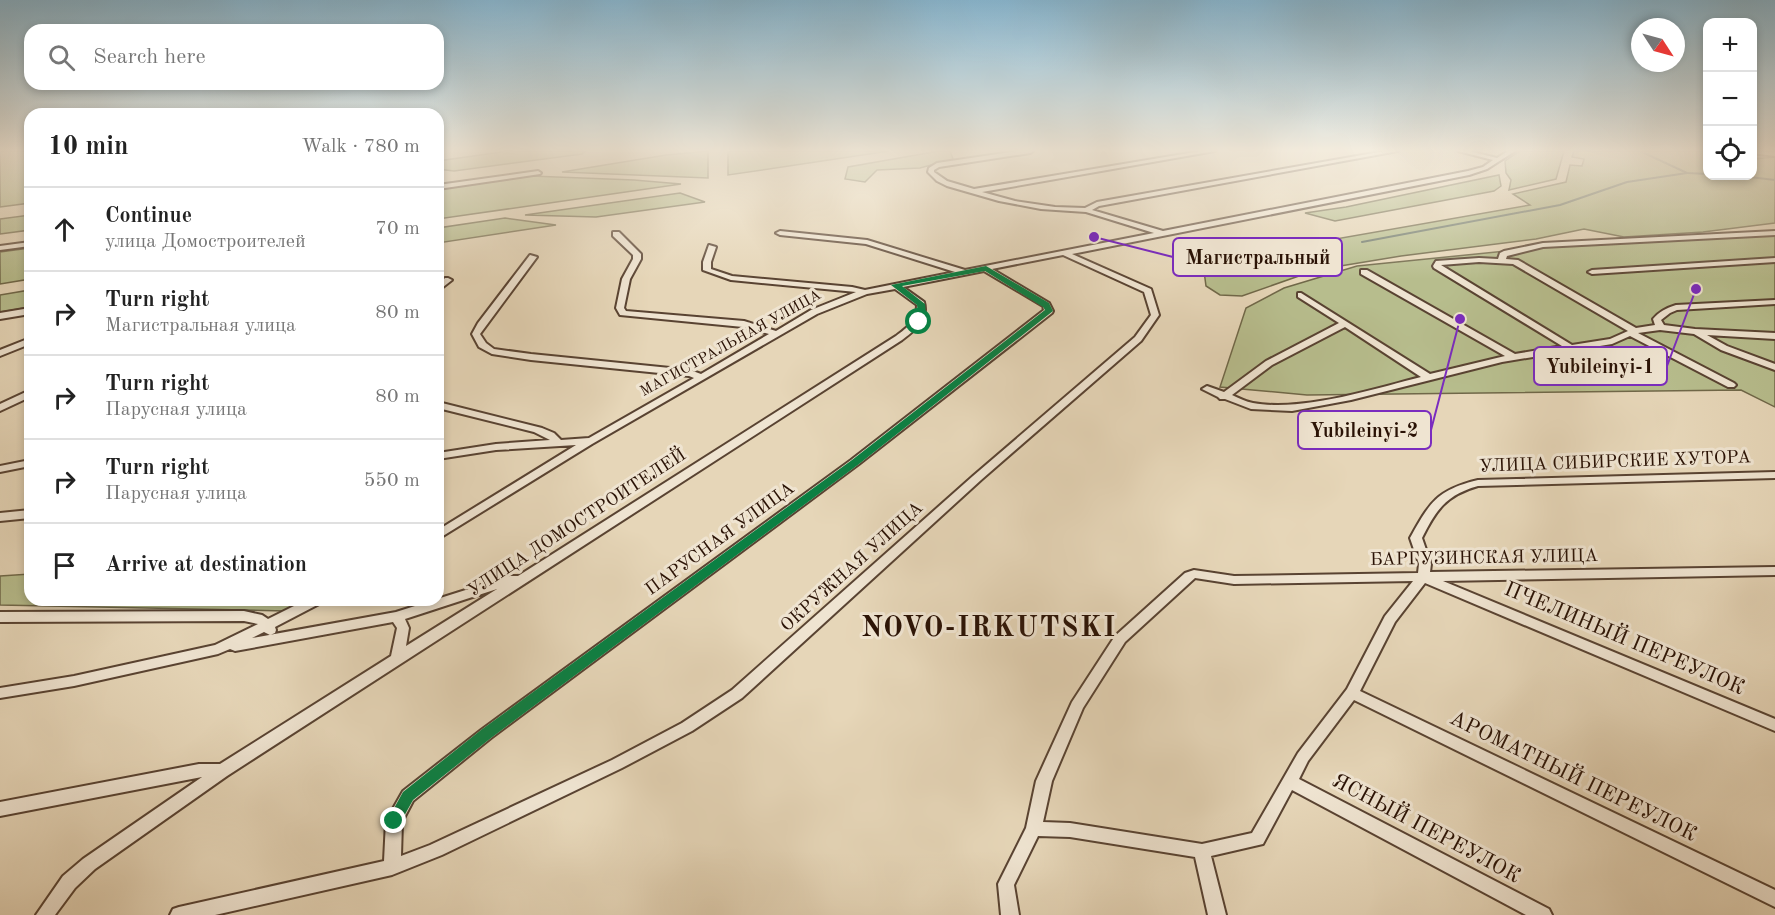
<!DOCTYPE html>
<meta charset="utf-8">
<style>
:root{--surface:#fff;--page:#f6f6f6;--text:#222;--muted:#767676;--line:#e0e0e0}
body{margin:0;font-family:"Old Standard TT",serif;background:var(--page);color:var(--text)}
.controls{position:absolute;right:18px;top:18px;display:grid;overflow:hidden;border-radius:12px;box-shadow:0 3px 9px #0003}
.controls button{width:54px;height:54px;display:grid;place-items:center;padding:0;border:0;border-bottom:2px solid var(--line);background:var(--surface);color:var(--text);font:30px sans-serif}
.compass{position:absolute;left:1631px;top:18px;width:54px;height:54px;border-radius:50%;background:var(--surface);box-shadow:0 3px 9px #0003;rotate:126deg}
.stop{position:absolute;width:18px;height:18px;margin:-14px;border:4px solid #0b8043;border-radius:50%;background:#fff}
.stop.end{background:#0b8043;border-color:#fff;box-shadow:0 2px 6px #0008}
.list{margin:0;padding:0;list-style:none}
h2{display:flex;justify-content:space-between;align-items:center;height:78px;margin:0;padding:0 24px;font-size:26px}
h2 small{font-size:20px;font-weight:400;color:var(--muted)}
.list li{display:grid;grid-template-columns:39px 1fr auto;gap:18px;align-items:center;box-sizing:border-box;height:84px;padding:0 24px;border-top:2px solid var(--line)}
.list b{display:block;font-size:22px;white-space:nowrap}
.list p{margin:0;font-size:20px;white-space:nowrap;color:var(--muted)}
.list em{font-size:20px;font-style:normal;color:var(--muted)}
.icon{flex:none;width:33px;height:33px;fill:none;stroke:currentColor;stroke-width:2;stroke-linecap:round;stroke-linejoin:round}
.map{position:relative;flex:none;width:1775px;height:915px;overflow:hidden}
.search{position:absolute;background:var(--surface);box-shadow:0 3px 9px #0003;left:24px;top:24px;width:420px;height:66px;display:flex;align-items:center;gap:15px;box-sizing:border-box;padding:0 21px;border-radius:18px;color:var(--muted);font-size:22px}
.panel{position:absolute;background:var(--surface);box-shadow:0 3px 9px #0003;left:24px;top:108px;width:420px;height:498px;border-radius:18px}
.map>svg:first-child{display:block}
.green{fill:#b7bd8d;stroke:#706849;stroke-width:1.5}
.lines{fill:none;stroke-linecap:round;stroke-linejoin:round}
.stream{stroke:#6b7669;stroke-width:2}
.minor-casing{stroke:#594332;stroke-width:4}
.minor{fill:#efe4d1;fill-rule:evenodd}
.route{fill:#0b8043}
.labels{text-anchor:middle;dominant-baseline:central;stroke-width:6;stroke-linejoin:round;paint-order:stroke}
.far-street-label{font-size:15px;fill:#2a1205;stroke:#efe4d1}
.street-label{font-size:18px;fill:#2a1205;stroke:#efe4d1}
.near-street-label{font-size:21px;fill:#2a1205;stroke:#efe4d1}
.near-district-label{font-size:28px;font-weight:bold;letter-spacing:1.5px;fill:#2a1205;stroke:#efe4d1}
.leader{fill:none;stroke:#7b2cbf;stroke-width:2}
.callout-dot{fill:#7b2cbf;stroke:#efe4d1;stroke-width:2}
.callout{fill:#efe4d1;stroke:#7b2cbf;stroke-width:2}
.callout-label{font-size:20px;text-anchor:middle;font-weight:bold;fill:#2a1205}
</style>
<div class="map">
<svg width="1775" height="915" viewBox="0 0 1775 915">
<rect width="100%" height="100%" fill="#e6d6b8"/>
<filter id="stains"><feTurbulence type="fractalNoise" baseFrequency=".00333" numOctaves="4"/><feColorMatrix values="0 0 0 0 .2 0 0 0 0 .09 0 0 0 0 .02 0 0 0 .5 -.17"/></filter>
<radialGradient id="worn" r=".72"><stop offset=".6" stop-color="#630" stop-opacity="0"/><stop offset="1" stop-color="#630" stop-opacity=".3"/></radialGradient>
<g class="green">
<polygon points="0,151 30,151 30,203 0,207"/>
<polygon points="508,151 585,151 582,154 454,171 438,169 438,161"/>
<polygon points="708,151 708,178 562,172 666,155"/>
<polygon points="728,151 889,151 728,175"/>
<polygon points="939,151 950,151 953,159 920,168 877,170 865,182 845,179 848,167"/>
<polygon points="1520,151 1564,151 1556,179 1509,190 1511,180 1506,173 1505,161"/>
<polygon points="1574,151 1705,151 1707,152 1708,176 1752,176 1753,159 1775,157 1775,223 1703,232 1624,237 1584,229 1536,239 1401,256 1316,270 1242,296 1220,295 1206,286 1204,271 1216,260 1530,205 1513,194 1566,182 1570,165 1582,166 1584,159 1572,157"/>
<polygon points="1499,175 1501,186 1494,191 1335,221 1305,213 1346,207"/>
<polygon points="531,176 634,180 681,184 438,219 438,189"/>
<polygon points="680,193 705,202 596,217 525,215"/>
<polygon points="30,215 30,230 0,234 0,219"/>
<polygon points="505,218 556,225 438,243 438,228"/>
<polygon points="1775,234 1775,407 1741,390 1307,395 1220,387 1246,308 1284,288 1357,266 1536,248"/>
<polygon points="30,248 30,279 0,284 0,252"/>
<polygon points="30,290 30,307 0,312 0,295"/>
<polygon points="30,574 30,600 308,600 286,611 0,605 0,576"/>
</g>
<g class="lines">
<g class="stream">
<polyline points="1640,151 1687,173 1708,174"/>
<polyline points="1741,176 1775,180"/>
<polyline points="1362,242 1560,205 1627,182 1687,173"/>
</g>
<g class="minor-casing">
<g id="minor">
<path d="M1018,151H1033L1030,153L939,167L934,170V172L947,181L974,189L1201,151H1215L982,192L1015,201L1055,207L1085,208L1097,202L1385,151H1398L1099,206L1092,210L1163,231L1468,171L1483,167L1493,160L1458,151H1469L1497,158L1508,151H1515L1487,169L1469,175L1072,254L1151,289L1159,315L1141,341L981,480L742,698L692,731L622,768L442,855L392,875L215,915H170L173,909L179,907L384,861L386,821L403,791L481,730L851,460L1044,310L1043,306L984,271L903,287L924,302C929,320 915,330 902,340L227,776L95,869L75,888L55,915H36L63,876L83,859L202,777L0,816V802L199,764H220L391,656L397,628L393,622L235,651L230,649L218,654L74,686L0,698V688L74,676L215,645L258,624L244,621L0,622V612L244,611L262,615L268,619L306,600H323L321,603L275,627L276,630L275,633L270,635L264,632L252,638L396,612L510,576H518L896,336C908,327 917,321 917,305L895,289L867,294L817,314L592,444L438,539V530L576,445L496,450L438,459V453L496,444L550,440L534,432L438,408V402L542,428L554,433L561,440L589,438L694,378L689,376L531,360L492,354L479,347L472,334L478,323L530,255L537,257L480,334L486,343L494,349L531,354L690,370L701,374L769,334L743,327L620,315L616,308L622,279L633,259V255L613,236V232H619L641,254V259L630,279L624,308L626,311L744,321L776,331L811,310L856,292L731,280L703,270V262L709,245L716,247L711,262V269L732,276L852,287L865,290L955,272L866,244L780,235L776,233L780,231L867,240L965,270L1154,233L1086,212L1041,209L999,201L947,186L937,181L928,172L929,168L937,163ZM1063,255L1144,292L1151,315L1135,337L973,476L732,690L682,723L612,760L430,845L401,856L402,822L413,801L491,738L859,464L1052,313L1053,311L1049,303L992,269ZM497,589L406,646L409,628L405,619Z"/>
<polygon points="1752,151 1775,152 1775,156 1752,153"/>
<polygon points="538,171 541,173 540,174 438,189 438,185"/>
<path d="M1775,231V235L1543,247L1507,256L1506,259L1518,260L1636,328L1655,325L1653,319C1659,312 1666,308 1676,305L1775,300V304L1677,310L1670,313L1661,320L1664,325L1695,329L1775,333V339L1707,335L1727,346L1775,364V370L1721,350L1694,334L1660,330L1638,333L1734,383L1736,385L1734,387H1728L1630,336L1612,344L1502,362L1351,400L1292,411L1251,409L1225,399H1220L1218,397L1202,389L1207,386L1224,392L1266,361L1339,323L1298,297V293H1301L1430,374L1505,356L1361,274V270H1367L1515,354L1562,346L1434,268L1433,266L1436,261L1479,258L1498,259L1500,253L1504,251L1543,243ZM1479,262L1513,264L1628,331L1610,339L1572,345L1441,265ZM1345,327L1421,377C1373,389 1302,412 1253,403C1246,402 1239,398 1232,395L1272,365Z"/>
<polygon points="30,242 30,246 0,250 0,246"/>
<polygon points="1775,258 1775,262 1592,274 1588,272 1592,270"/>
<polygon points="445,278 448,278 452,280 438,291 438,285"/>
<polygon points="30,308 30,314 0,319 0,313"/>
<polygon points="30,338 30,344 0,356 0,350"/>
<polygon points="30,390 30,397 0,411 0,404"/>
<polygon points="30,460 30,466 0,472 0,466"/>
<path d="M1775,472V478L1478,486C1446,495 1436,510 1422,538L1431,564L1430,572L1775,567V575L1443,581L1775,719V731L1425,583L1395,622L1360,691L1775,890V907L1354,700L1308,761L1299,779L1549,909L1552,915H1526L1292,790L1263,844L1211,856L1226,915H1208L1195,857L1070,837L1038,836L1014,885L1019,915H1001L998,884L1026,828L1036,781L1072,702L1115,636L1185,573L1194,570L1234,576L1418,573L1419,564L1410,538C1430,502 1437,490 1478,480ZM1195,578L1234,584L1413,581L1385,616L1347,689L1298,753L1252,833L1202,844L1070,823L1043,822L1052,781L1083,708L1125,642Z"/>
<polygon points="30,510 30,518 0,521 0,513"/>
</g>
</g>
<use href="#minor" class="minor"/>
</g>
<linearGradient id="sky" x2="0" y2="1"><stop stop-color="#87b6d0"/><stop offset="0.54" stop-color="#f4eddf"/><stop offset="1" stop-color="#f4eddf" stop-opacity="0"/></linearGradient>
<rect width="1775" height="279" fill="url(#sky)"/>
<path class="route" d="M986,266L1049,303L1053,311L859,464L491,738L413,800L399,825L394,827L389,825L387,821L403,792L481,730L852,460L1045,310L1043,307L985,271L902,286L925,304C926,311 927,322 919,325L915,322L918,315L917,305L891,285Z"/>
<g class="labels">
<g class="far-street-label">
<text transform="translate(731 344) rotate(-29)">МАГИСТРАЛЬНАЯ УЛИЦА</text>
</g>
<g class="street-label">
<text transform="translate(1615 462) rotate(-2)">УЛИЦА СИБИРСКИЕ ХУТОРА</text>
<text transform="translate(577 523) rotate(-33)">УЛИЦА ДОМОСТРОИТЕЛЕЙ</text>
<text transform="translate(720 539) rotate(-36)">ПАРУСНАЯ УЛИЦА</text>
<text transform="translate(1484 558) rotate(-1)">БАРГУЗИНСКАЯ УЛИЦА</text>
<text transform="translate(852 567) rotate(-42)">ОКРУЖНАЯ УЛИЦА</text>
</g>
<g class="near-street-label">
<text transform="translate(1624 639) rotate(23)">ПЧЕЛИНЫЙ ПЕРЕУЛОК</text>
<text transform="translate(1573 777) rotate(26)">АРОМАТНЫЙ ПЕРЕУЛОК</text>
<text transform="translate(1426 829) rotate(28)">ЯСНЫЙ ПЕРЕУЛОК</text>
</g>
<g class="near-district-label">
<text x="989" y="629">NOVO-IRKUTSKI</text>
</g>
</g>
<path class="leader" d="M1094 237L1173 257M1696 289L1667 366M1460 319L1431 430"/>
<g class="callout-dot">
<circle cx="1094" cy="237" r="6"/>
<circle cx="1696" cy="289" r="6"/>
<circle cx="1460" cy="319" r="6"/>
</g>
<g class="callout">
<rect x="1173" y="238" width="169" height="38" rx="6"/>
<rect x="1534" y="347" width="133" height="38" rx="6"/>
<rect x="1298" y="411" width="133" height="38" rx="6"/>
</g>
<g class="callout-label">
<text x="1258" y="264">Магистральный</text>
<text x="1600" y="373">Yubileinyi-1</text>
<text x="1364" y="437">Yubileinyi-2</text>
</g>
<rect width="100%" height="100%" filter="url(#stains)"/>
<rect width="100%" height="100%" fill="url(#worn)"/>
</svg>
<div class="controls">
<button>+</button>
<button>−</button>
<button><svg class="icon" aria-label="locate" viewBox="0 0 24 24"><circle cx="12" cy="12" r="6"/><path d="M12 2v4M12 18v4M2 12h4M18 12h4"/></svg></button>
</div>
<svg class="compass" viewBox="-18 -18 36 36"><path d="M0-13l5 13h-10z" fill="#e53935"/><path d="M0 13l5-13h-10z" fill="#767676"/></svg>
<div class="stop" style="left:919px;top:322px"></div>
<div class="stop end" style="left:394px;top:821px"></div>
<div class="search"><svg class="icon" aria-label="search" viewBox="0 0 24 24"><circle cx="10" cy="10" r="6"/><path d="M15 15l6 6"/></svg>Search here</div>
<section class="panel">
<h2>10 min<small>Walk · 780 m</small></h2>
<ul class="list">
<li><svg class="icon" aria-label="ahead" viewBox="0 0 24 24"><path d="M12 20V5M6 11l6-6 6 6"/></svg><div><b>Continue</b><p>улица Домостроителей</p></div><em>70 m</em></li>
<li><svg class="icon" aria-label="right" viewBox="0 0 24 24"><path d="M7 20v-9h11M14 6l5 5-5 5"/></svg><div><b>Turn right</b><p>Магистральная улица</p></div><em>80 m</em></li>
<li><svg class="icon" aria-label="right" viewBox="0 0 24 24"><path d="M7 20v-9h11M14 6l5 5-5 5"/></svg><div><b>Turn right</b><p>Парусная улица</p></div><em>80 m</em></li>
<li><svg class="icon" aria-label="right" viewBox="0 0 24 24"><path d="M7 20v-9h11M14 6l5 5-5 5"/></svg><div><b>Turn right</b><p>Парусная улица</p></div><em>550 m</em></li>
<li><svg class="icon" aria-label="arrive" viewBox="0 0 24 24"><path d="M6 21V4h12l-3 4 3 4H6"/></svg><div><b>Arrive at destination</b></div></li>
</ul>
</section>
</div>
